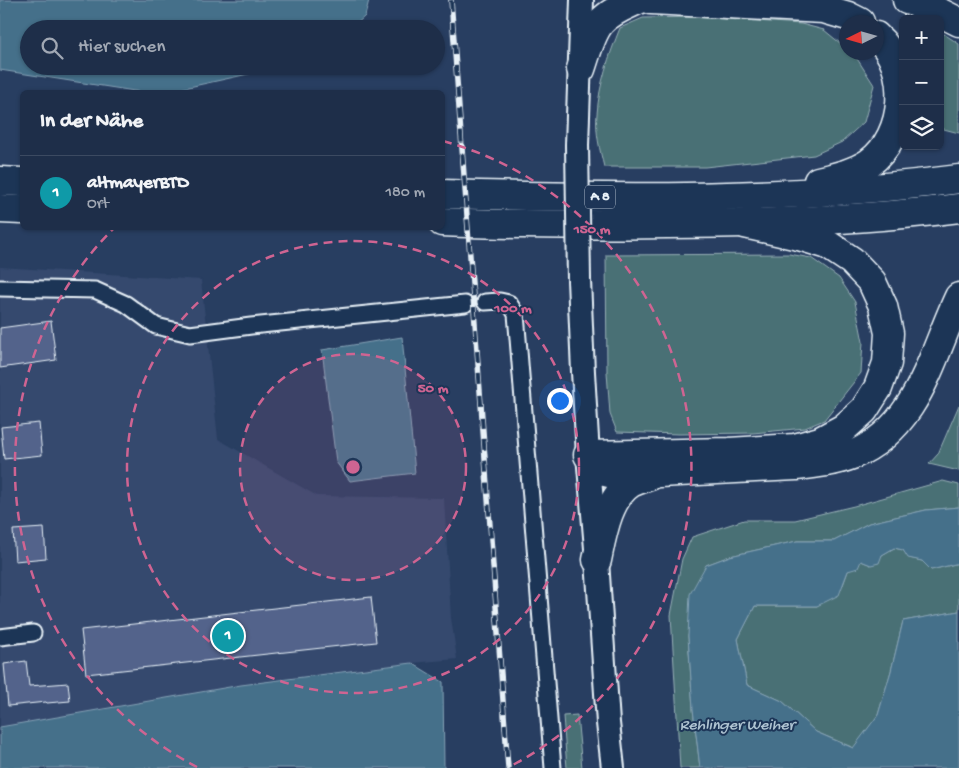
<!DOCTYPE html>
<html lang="de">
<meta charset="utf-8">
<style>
:root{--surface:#1e2e49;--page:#2b3a53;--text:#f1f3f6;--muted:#a1a8b4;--line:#3c4a61;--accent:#ffd166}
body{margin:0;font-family:"Gochi Hand",sans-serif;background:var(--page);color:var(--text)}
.controls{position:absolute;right:15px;top:15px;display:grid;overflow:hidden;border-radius:8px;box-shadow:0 1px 4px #0004}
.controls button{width:45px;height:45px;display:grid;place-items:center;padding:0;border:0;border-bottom:1px solid var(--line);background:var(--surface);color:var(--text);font:25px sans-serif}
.compass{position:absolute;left:839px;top:15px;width:45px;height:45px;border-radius:50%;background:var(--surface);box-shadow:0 1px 4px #0004;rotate:265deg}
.you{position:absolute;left:559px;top:400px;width:18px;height:18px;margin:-12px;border:4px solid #fff;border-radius:50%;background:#1a73e8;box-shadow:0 0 0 8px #1a73e833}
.badge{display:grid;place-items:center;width:32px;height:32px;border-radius:50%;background:var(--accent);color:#fff;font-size:16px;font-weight:700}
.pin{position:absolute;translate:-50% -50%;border:2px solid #fff;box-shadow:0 1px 5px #0006}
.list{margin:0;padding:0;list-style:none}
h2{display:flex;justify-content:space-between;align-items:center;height:65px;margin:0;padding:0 20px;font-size:21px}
h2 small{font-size:16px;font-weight:400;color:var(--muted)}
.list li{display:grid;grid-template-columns:32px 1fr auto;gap:15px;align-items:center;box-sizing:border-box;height:75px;padding:0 20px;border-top:1px solid var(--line)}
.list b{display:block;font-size:19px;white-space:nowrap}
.list p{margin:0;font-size:16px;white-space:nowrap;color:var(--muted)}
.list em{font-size:16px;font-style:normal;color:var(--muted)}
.icon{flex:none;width:28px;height:28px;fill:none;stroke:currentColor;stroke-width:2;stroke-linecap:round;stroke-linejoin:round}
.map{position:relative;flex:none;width:959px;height:768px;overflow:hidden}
.search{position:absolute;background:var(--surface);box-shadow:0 1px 4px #0004;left:20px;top:20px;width:425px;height:55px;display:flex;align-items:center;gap:12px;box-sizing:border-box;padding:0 18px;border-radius:28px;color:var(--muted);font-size:19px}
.panel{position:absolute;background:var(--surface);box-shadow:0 1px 4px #0004;left:20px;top:90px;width:425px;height:140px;border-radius:8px}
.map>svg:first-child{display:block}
.built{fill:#35496e}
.green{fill:#487075;stroke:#98b0b6}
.water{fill:#446f8a;stroke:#86a3b6}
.building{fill:#53648b;stroke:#e8f1f8}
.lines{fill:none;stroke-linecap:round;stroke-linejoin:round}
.minor-casing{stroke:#e8f1f8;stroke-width:19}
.secondary-casing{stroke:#e8f1f8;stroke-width:26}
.motorway-casing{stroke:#e8f1f8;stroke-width:31}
.minor{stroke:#1d3557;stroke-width:15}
.secondary{stroke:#1d3557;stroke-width:22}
.motorway{stroke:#1d3557;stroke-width:28}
.rail-casing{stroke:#e8f1f8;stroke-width:5.5}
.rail{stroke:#1d3557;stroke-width:4;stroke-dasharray:11;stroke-linecap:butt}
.secondary-bridge-casing{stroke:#e8f1f8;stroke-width:26;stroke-linecap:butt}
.secondary-bridge{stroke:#1d3557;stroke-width:22}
.ring{fill:none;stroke:#cf6492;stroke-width:2.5;stroke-dasharray:9 6}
.labels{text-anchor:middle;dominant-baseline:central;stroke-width:4;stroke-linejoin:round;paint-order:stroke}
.shield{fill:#1d3557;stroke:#abb9c8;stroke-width:1}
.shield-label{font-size:14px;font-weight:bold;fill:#e8f1f8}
.water-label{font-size:16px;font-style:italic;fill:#afc4d2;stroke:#1d3557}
.centre{fill:#cf6492;stroke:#1d3557;stroke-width:2.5}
.ring-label{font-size:15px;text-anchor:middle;font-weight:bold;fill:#cf6492;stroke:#1d3557;stroke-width:4;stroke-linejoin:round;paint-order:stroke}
</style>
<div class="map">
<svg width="959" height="768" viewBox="0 0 959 768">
<rect width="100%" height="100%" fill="#283e61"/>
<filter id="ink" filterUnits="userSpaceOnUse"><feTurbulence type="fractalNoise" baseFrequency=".02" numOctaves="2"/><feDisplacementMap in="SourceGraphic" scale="10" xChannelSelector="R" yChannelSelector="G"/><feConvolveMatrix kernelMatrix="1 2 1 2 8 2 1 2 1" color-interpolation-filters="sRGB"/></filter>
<g filter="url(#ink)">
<polygon class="built" points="0,267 201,280 218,439 317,496 444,498 451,618 457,659 412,663 241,685 0,727"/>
<g class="green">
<path d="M695,17L801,24L824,30L846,48V52L852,53L854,54L874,85L864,122L842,142L814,155L705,167H604C600,150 595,132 597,114C599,84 609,56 620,28L643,18Z"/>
<polygon points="940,34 944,34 959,44 959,133 940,128"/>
<polygon points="789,254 811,258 839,278 855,302 863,342 861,373 824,420 805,428 753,433 679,434 617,432 610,414 607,372 606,255"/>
<polygon points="959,405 959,471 929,464 938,454"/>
<polygon points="943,481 959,485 959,507 926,510 869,523 834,541 797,541 730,556 706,565 688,636 693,709 700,768 680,768 671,615 682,559 692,537 744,520 795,520 854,506"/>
<polygon points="894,548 903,550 909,558 922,561 931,570 959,563 959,611 903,621 891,671 878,715 854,748 816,732 782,701 747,685 738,639 755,606 817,606 843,585 848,571 861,561 871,565 882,555"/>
<polygon points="577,715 582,768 567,768 563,716"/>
</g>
<g class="water">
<polygon points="0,0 369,0 365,16 351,29 29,29 29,66 285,66 166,92 141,92 0,70"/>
<polygon points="402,337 415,473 350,481 336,462 322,350"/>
<polygon points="959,507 959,563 931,570 922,561 908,558 903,550 894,548 882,555 879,563 871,565 861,561 858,568 848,571 839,595 817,606 755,606 738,639 747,685 782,701 816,732 853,748 878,715 891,671 903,621 959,611 959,768 700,768 693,709 688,636 690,594 706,565 730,556 797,541 834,541 869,523 926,510"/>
<polygon points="412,663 443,682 444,768 0,768 0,727 241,685"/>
</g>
<g class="building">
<polygon points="51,321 56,360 0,368 0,328"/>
<polygon points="39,423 42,455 4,459 1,427"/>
<polygon points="44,528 46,558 15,561 13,530"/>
<polygon points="371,597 376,642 86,674 81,630"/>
<polygon points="26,661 29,686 68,683 70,701 47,703 46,702 8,706 4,664"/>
</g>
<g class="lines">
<g class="minor-casing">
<g id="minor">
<polyline points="0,288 95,290 126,304 156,326 190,334 251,326 465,304"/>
<polyline points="485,302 500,301 509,303 516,314 553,768"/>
<polyline points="0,637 33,633"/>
</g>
</g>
<g class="secondary-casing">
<g id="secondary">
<polyline points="577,145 582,0"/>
<polyline points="579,280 583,372 588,455 597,560 608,723 613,768"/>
</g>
</g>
<g class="motorway-casing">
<g id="motorway">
<polyline points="651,0 824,9 848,16 860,22"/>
<polyline points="907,0 927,6 959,22"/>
<path d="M581,69C586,55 591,33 601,22C611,11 625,6 638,0"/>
<polyline points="0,181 22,182"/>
<path d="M818,181C835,177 854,173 869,163C907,136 912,67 876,36"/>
<path d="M442,194C615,199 788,201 959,179"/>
<polyline points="0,209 22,210"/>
<path d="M442,222C517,225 592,225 667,224C765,224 862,220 959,208"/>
<path d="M745,224L799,236L828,245L852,261L872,282L883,306L889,333L887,363L878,388L864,410L844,428L820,441L795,448L729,452L588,455C598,473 602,472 621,475L796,466C814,464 834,462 852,455C919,427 931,356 959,297"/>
<path d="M597,560C602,536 608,497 631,483C637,480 644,478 650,476"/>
</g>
</g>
<use href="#minor" class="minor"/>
<use href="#secondary" class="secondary"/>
<use href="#motorway" class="motorway"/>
<g class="rail-casing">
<polyline id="rail" points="451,0 508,768"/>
</g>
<use href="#rail" class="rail"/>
<g class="secondary-bridge-casing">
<polyline id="secondary-bridge" points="577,145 579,280"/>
</g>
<use href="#secondary-bridge" class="secondary-bridge"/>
</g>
</g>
<circle cx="353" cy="467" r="113" fill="#cf6492" fill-opacity=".12"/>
<g class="ring">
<circle cx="353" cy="467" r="113"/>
<circle cx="353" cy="467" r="226"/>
<path d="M197 767A338 338 0 0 1 114 228M443 141A338 338 0 0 1 509 767"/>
</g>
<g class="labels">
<rect class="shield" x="585" y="185.5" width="30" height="23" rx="4"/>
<g class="shield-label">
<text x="600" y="197">A 8</text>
</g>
<g class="water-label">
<text x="737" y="726">Rehlinger Weiher</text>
</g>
</g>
<circle cx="353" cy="467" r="8" class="centre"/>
<g class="ring-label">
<text x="592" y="233">150 m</text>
<text x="513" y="312">100 m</text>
<text x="433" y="392">50 m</text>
</g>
</svg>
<div class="controls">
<button>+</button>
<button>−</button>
<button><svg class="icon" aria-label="layers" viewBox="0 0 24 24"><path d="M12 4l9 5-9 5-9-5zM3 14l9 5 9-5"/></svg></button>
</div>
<svg class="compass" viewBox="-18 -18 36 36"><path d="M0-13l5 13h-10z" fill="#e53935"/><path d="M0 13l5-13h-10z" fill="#a1a8b4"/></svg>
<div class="you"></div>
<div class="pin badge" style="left:228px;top:636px;background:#0f9aa8">1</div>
<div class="search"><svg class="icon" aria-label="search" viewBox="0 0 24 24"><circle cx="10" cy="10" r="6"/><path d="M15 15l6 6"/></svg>Hier suchen</div>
<section class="panel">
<h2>In der Nähe<small></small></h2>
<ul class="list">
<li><span class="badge" style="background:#0f9aa8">1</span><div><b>altmayerBTD</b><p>Ort</p></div><em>180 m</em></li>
</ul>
</section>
</div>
